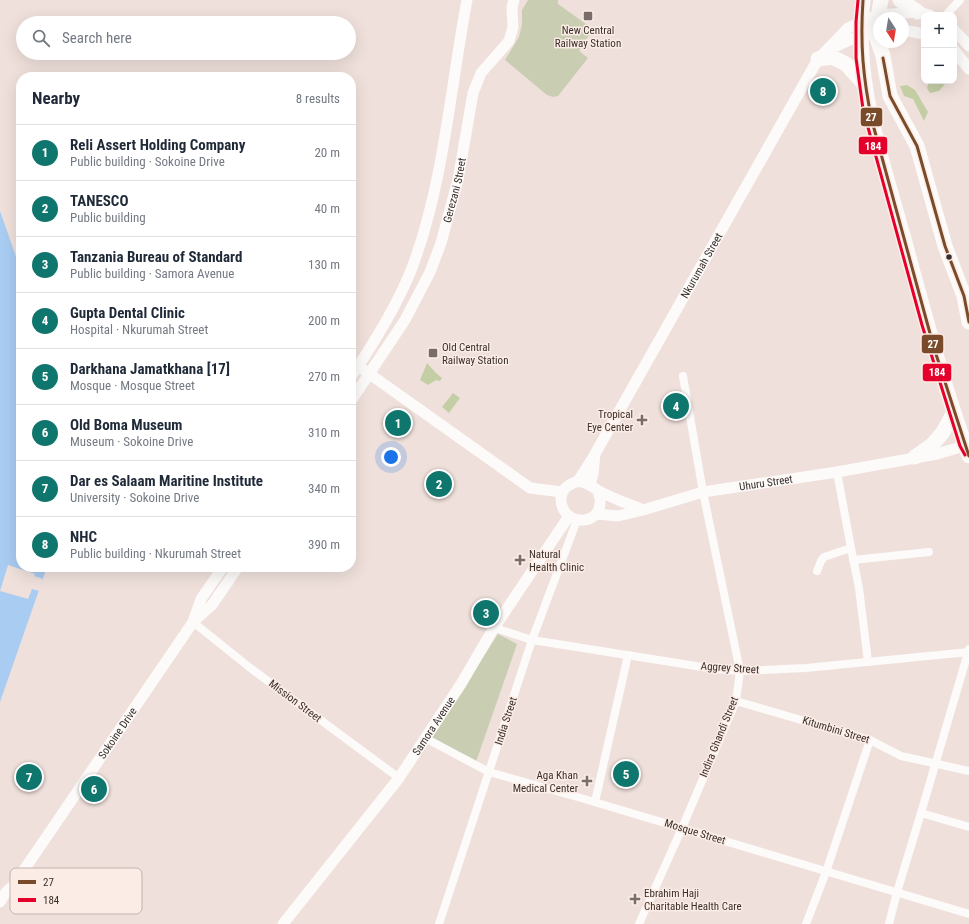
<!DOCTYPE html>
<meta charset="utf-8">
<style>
:root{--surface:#fff;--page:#f6f6f7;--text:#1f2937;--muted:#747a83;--line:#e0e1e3;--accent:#0f766e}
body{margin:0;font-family:"Roboto Condensed",sans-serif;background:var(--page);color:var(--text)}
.controls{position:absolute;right:12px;top:12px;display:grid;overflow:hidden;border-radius:8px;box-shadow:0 4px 16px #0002}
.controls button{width:36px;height:36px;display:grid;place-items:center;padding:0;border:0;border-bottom:1px solid var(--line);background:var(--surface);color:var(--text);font:20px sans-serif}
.compass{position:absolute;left:873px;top:12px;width:36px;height:36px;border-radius:50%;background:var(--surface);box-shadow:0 4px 16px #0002;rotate:168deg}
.you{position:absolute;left:391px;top:457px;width:14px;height:14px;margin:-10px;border:3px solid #fff;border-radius:50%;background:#1a73e8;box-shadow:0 0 0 6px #1a73e833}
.badge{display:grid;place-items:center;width:26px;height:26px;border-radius:50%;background:var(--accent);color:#fff;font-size:13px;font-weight:700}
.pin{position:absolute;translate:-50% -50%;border:2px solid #fff;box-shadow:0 1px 4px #0006}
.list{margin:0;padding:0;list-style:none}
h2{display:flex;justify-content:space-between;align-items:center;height:52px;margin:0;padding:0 16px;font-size:17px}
h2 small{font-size:13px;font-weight:400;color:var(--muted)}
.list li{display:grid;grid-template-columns:26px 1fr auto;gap:12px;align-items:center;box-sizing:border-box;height:56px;padding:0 16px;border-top:1px solid var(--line)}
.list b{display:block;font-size:15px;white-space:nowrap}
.list p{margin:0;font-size:13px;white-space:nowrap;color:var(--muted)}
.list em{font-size:13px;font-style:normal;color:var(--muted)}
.icon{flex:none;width:22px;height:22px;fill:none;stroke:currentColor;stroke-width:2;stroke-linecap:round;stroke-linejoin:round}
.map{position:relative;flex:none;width:969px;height:924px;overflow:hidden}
.search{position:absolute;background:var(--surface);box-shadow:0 4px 16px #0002;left:16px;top:16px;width:340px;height:44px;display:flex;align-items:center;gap:10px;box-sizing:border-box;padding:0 14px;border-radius:22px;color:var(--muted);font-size:15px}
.panel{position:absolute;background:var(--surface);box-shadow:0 4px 16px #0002;left:16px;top:72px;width:340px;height:500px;border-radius:16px}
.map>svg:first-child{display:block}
.green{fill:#c9ceb2}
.forest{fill:#c4cea5}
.water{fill:#a9ccf2}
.pier{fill:#efe0db}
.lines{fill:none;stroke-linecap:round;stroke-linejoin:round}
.street{stroke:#fdfafa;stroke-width:8}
.secondary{stroke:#fdfafa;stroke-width:11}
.highway{stroke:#fdfafa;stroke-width:15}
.bus-1-casing{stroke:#fcece6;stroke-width:6}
.bus-2-casing{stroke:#fcece6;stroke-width:6}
.bus-1{stroke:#7a4b2a;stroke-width:3}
.bus-2{stroke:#e4002b;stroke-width:3}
.poi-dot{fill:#796d69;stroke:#fcece6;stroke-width:1.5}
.bus-dot{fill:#392f2b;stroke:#fcece6;stroke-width:1.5}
.labels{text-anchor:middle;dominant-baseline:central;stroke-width:3;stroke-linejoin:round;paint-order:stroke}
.poi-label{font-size:11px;fill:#392f2b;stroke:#fcece6;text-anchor:start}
.street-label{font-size:11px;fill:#392f2b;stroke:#fcece6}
.key{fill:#fcece6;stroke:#c2b3ae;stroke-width:1}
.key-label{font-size:11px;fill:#392f2b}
.line-badge{stroke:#fcece6;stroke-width:1.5}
.badge-label{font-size:11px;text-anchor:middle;font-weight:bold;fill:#fff}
</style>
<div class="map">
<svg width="969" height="924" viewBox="0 0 969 924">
<rect width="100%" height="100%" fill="#efe0db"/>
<g class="green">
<polygon points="528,0 558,0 558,4 593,29 579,51 588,58 558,96 553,97 547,95 505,60 519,37 522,24 522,10"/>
<polygon points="498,634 517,644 476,762 432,738"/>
</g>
<g class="forest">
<polygon points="929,81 945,81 945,84 939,91 930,93 927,88"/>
<polygon points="907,85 915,90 928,112 924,121 913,99 904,96 900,86"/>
<polygon points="427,363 436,373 442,378 440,381 436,380 428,385 420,380"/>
<polygon points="453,393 460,398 449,413 442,407"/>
</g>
<polygon class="water" points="0,211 21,271 21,567 47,567 0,702"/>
<polygon class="pier" points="8,565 35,574 34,576 43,579 39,591 32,589 28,599 0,591"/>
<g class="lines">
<g class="street">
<polyline points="946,15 960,0"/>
<polyline points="837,472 851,548 859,588 868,662"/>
<polyline points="853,560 929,552"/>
<polyline points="817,571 821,561 824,557 851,548"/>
<polyline points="193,622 249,667 399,778"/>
<polyline points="495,628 532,640 715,669 740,671 806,668 969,652"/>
<polyline points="736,701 870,740 901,756 969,771"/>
<polyline points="425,738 489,772 581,798 969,914"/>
<polyline points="595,802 628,655"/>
<polyline points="921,813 969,827"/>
<polyline points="439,924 532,640 577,520"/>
<polyline points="639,924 682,828 736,701 740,671 703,492 683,376"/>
<polyline points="806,924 826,872 870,740"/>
<polyline points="889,924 897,892 921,813 969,649"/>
</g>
<g class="secondary">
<polyline points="903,30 924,34"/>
<polyline points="954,30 969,46"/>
<polyline points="832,48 861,35 868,34"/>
<polyline points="954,50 969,69"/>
<polyline points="364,370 530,488 562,492"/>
<path d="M351,377C374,343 397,306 412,268C444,182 450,90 467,0"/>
<path id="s1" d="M351,401L405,320L430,272L441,243L458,180L473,93L481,73L509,41L513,27L512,7L514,0"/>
<polyline points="578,481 594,456"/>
<path id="s2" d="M590,485L593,474L595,454L818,59L848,28L861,22L878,15L918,12L930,15"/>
<path d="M598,491C599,495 601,500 600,503C599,528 560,525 561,498C562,489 567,485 576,482C579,481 582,482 585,483C591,485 595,489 601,492C614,499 629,504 643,510"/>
<path id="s3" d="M596,514L618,516L643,510L703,492L837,472L937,454L961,447L969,444"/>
<polyline points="193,622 212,605 238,567"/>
<path id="s4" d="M0,902L6,892L13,886L193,622L201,599L223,567"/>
<path id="s5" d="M283,924L399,778L461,684L492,631L569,516"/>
</g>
<g class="highway">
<path d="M863,0C853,82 883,161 904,239C924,312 943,385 969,456"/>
<polyline points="881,0 875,33 883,56 890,96 917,146 945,246 964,296 969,322"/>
<polyline points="900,0 918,12"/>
<polyline points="818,59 832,57 846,64 865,85"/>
<polyline points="915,457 933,444 943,432 954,412"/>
</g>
<g class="bus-1-casing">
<g id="bus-1">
<path d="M863,0C860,44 863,78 872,121L934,348L969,456"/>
<polyline points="883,58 890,96 917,146 945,246 964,296 969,322"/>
</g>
</g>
<g class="bus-2-casing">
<polyline id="bus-2" points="858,0 856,22 856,58 863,109 922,325 960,446 965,455"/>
</g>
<use href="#bus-1" class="bus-1"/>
<use href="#bus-2" class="bus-2"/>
</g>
<g class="poi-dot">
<rect x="583" y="11" width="10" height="10" rx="2"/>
<rect x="428" y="348" width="10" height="10" rx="2"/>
<path d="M640 414h4v4h4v4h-4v4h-4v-4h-4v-4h4z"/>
<path d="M518 554h4v4h4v4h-4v4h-4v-4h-4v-4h4z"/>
<path d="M585 775h4v4h4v4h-4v4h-4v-4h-4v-4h4z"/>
<path d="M633 893h4v4h4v4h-4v4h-4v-4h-4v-4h4z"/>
</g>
<circle class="bus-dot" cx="949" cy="257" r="3.5"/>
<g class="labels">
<g class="poi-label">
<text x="588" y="30" text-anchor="middle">New Central<tspan x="588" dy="13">Railway Station</tspan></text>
<text x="442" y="347">Old Central<tspan x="442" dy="13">Railway Station</tspan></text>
<text x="633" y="414" text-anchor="end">Tropical<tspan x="633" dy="13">Eye Center</tspan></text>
<text x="529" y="554">Natural<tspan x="529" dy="13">Health Clinic</tspan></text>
<text x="578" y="775" text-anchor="end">Aga Khan<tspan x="578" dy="13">Medical Center</tspan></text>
<text x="644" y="893">Ebrahim Haji<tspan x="644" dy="13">Charitable Health Care</tspan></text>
</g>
<g class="street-label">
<text stroke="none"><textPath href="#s1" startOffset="237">Gerezani Street</textPath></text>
<text stroke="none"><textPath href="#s2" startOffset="248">Nkurumah Street</textPath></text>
<text stroke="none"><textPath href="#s3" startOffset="174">Uhuru Street</textPath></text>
<text transform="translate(730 668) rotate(4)">Aggrey Street</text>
<text transform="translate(295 701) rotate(37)">Mission Street</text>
<text transform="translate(506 721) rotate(-72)">India Street</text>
<text stroke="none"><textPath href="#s5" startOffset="249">Samora Avenue</textPath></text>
<text transform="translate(836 730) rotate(17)">Kitumbini Street</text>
<text stroke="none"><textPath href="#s4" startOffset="206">Sokoine Drive</textPath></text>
<text transform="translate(719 737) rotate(-68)">Indira Ghandi Street</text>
<text transform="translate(695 832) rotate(17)">Mosque Street</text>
</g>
</g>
<rect x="10" y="868" width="132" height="46" rx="6" class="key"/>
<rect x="18" y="880" width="18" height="4" fill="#7a4b2a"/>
<rect x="18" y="898" width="18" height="4" fill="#e4002b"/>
<g class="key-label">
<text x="43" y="886">27</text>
<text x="43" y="904">184</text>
</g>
<g class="line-badge">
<rect x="860" y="107" width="23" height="20" rx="4" fill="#7a4b2a"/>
<rect x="858" y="136" width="30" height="19" rx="4" fill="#e4002b"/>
<rect x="921" y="334" width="23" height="20" rx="4" fill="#7a4b2a"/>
<rect x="922" y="363" width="30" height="19" rx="4" fill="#e4002b"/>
</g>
<g class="badge-label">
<text x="871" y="121">27</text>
<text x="873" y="150">184</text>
<text x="933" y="348">27</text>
<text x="937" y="376">184</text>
</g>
</svg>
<div class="controls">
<button>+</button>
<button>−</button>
</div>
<svg class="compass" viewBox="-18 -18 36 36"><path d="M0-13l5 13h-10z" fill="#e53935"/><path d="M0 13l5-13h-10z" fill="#747a83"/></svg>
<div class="you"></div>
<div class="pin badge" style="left:398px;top:423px">1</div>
<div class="pin badge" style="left:439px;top:484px">2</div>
<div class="pin badge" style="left:486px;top:613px">3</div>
<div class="pin badge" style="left:676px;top:406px">4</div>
<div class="pin badge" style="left:626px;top:774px">5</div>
<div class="pin badge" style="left:94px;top:789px">6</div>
<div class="pin badge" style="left:29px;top:777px">7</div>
<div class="pin badge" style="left:823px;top:91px">8</div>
<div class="search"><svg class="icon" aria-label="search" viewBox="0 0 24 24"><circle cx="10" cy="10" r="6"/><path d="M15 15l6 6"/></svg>Search here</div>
<section class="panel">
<h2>Nearby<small>8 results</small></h2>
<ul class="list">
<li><span class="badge">1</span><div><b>Reli Assert Holding Company</b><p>Public building · Sokoine Drive</p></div><em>20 m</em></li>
<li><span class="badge">2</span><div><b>TANESCO</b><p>Public building</p></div><em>40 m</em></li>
<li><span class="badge">3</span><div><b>Tanzania Bureau of Standard</b><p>Public building · Samora Avenue</p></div><em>130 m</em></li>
<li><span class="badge">4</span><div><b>Gupta Dental Clinic</b><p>Hospital · Nkurumah Street</p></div><em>200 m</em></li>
<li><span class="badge">5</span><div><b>Darkhana Jamatkhana [17]</b><p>Mosque · Mosque Street</p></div><em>270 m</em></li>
<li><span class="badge">6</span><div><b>Old Boma Museum</b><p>Museum · Sokoine Drive</p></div><em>310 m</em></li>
<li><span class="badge">7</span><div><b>Dar es Salaam Maritine Institute</b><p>University · Sokoine Drive</p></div><em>340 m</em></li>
<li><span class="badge">8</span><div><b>NHC</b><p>Public building · Nkurumah Street</p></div><em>390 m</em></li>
</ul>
</section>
</div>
